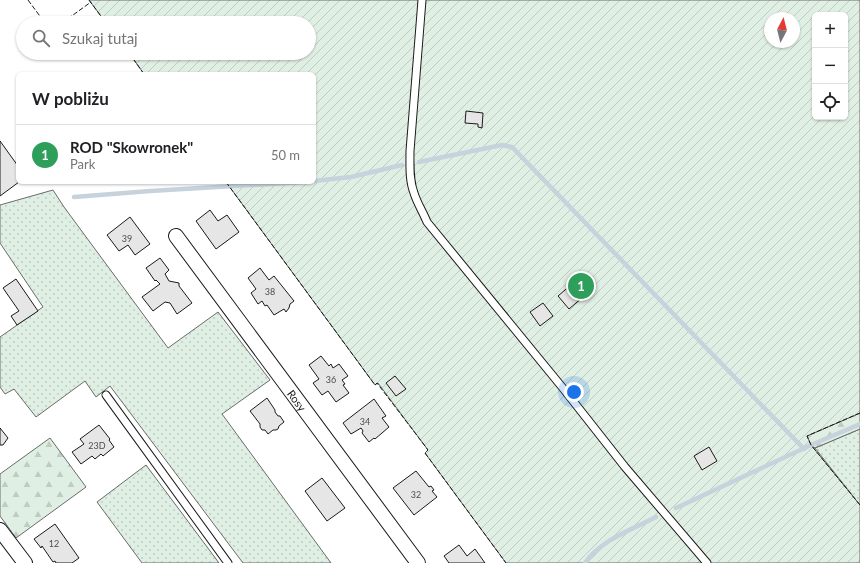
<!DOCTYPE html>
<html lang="pl">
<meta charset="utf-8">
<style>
:root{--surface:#fff;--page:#f6f6f6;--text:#202124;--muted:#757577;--line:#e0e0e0;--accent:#0b8043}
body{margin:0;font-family:Lato,sans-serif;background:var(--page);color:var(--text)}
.controls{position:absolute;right:12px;top:12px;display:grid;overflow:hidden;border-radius:6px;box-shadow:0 1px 3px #0004}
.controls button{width:36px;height:36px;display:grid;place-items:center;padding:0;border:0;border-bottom:1px solid var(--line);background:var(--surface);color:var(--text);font:20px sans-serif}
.compass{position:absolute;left:764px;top:12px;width:36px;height:36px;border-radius:50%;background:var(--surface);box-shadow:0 1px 3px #0004;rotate:7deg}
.you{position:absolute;left:574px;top:392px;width:14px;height:14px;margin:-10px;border:3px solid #fff;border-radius:50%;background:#1a73e8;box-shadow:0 0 0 6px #1a73e833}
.badge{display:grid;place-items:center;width:26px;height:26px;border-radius:50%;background:var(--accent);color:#fff;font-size:13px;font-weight:700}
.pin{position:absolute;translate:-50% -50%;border:2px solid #fff;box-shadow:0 1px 4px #0006}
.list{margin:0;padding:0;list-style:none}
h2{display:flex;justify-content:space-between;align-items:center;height:52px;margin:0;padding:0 16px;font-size:17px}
h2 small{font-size:13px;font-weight:400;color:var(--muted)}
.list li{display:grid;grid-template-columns:26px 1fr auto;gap:12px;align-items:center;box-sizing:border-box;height:60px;padding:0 16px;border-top:1px solid var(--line)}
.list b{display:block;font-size:15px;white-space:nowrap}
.list p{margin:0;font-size:13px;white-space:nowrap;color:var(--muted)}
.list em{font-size:13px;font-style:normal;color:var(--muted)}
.icon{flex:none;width:22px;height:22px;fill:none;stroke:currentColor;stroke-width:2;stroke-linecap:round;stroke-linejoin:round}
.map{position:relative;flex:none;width:860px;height:563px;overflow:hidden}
.search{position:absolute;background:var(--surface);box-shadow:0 1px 3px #0004;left:16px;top:16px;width:300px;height:44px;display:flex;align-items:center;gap:10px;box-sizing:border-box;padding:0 14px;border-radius:22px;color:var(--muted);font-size:15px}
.panel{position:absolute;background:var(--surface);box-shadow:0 1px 3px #0004;left:16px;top:72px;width:300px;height:112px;border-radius:6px}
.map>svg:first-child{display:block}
.grass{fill:url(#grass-dots);stroke:#6a6a6a}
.forest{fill:url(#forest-firs);stroke:#6a6a6a}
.garden{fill:url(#garden-furrows);stroke:#6a6a6a;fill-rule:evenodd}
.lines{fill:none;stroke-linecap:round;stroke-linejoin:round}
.stream{stroke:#c6d2dc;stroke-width:4.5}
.building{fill:#e6e6e6;stroke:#1a1a1a}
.service-casing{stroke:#1a1a1a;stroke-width:9}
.minor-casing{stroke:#1a1a1a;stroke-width:16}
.service{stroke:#fff;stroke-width:7}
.minor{stroke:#fff;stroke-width:14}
.fence{stroke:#1a1a1a;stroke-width:1;stroke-dasharray:5 2;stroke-linecap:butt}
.labels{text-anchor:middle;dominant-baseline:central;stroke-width:3;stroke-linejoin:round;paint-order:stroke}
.number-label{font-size:9px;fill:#4d4d4d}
.street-label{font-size:11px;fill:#1a1a1a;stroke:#fff}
</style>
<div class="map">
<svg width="860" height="563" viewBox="0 0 860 563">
<defs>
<pattern id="grass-dots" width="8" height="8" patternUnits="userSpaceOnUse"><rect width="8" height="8" fill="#e0efe3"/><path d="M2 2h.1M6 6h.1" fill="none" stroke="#c0ccc2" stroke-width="1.8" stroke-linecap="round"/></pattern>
<pattern id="forest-firs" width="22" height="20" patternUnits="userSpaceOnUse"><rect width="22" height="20" fill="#e0efe3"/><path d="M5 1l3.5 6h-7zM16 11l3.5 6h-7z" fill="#c0ccc2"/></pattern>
<pattern id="garden-furrows" width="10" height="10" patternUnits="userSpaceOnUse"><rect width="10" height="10" fill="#e0efe3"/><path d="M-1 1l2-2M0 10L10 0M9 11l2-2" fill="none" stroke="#c0ccc2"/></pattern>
</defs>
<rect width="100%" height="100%" fill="#fff"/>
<g class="grass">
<polygon points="53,190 64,207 168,348 218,312 270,380 222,414 331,563 243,563 110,386 96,397 85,381 36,417 14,389 5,394 0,387 0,337 43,307 0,243 0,205"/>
<polygon points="860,429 860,505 815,448"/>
<polygon points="146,465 219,563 142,563 97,502"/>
</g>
<g class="forest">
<polygon points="860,413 860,429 815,448 811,445 807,436"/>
<polygon points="50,438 86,487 16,538 0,516 0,474"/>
</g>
<path class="garden" d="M89,0H860V413L807,436L811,445L860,505V563H506L425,453L428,450L378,383L375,385L226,182H314V74H144L129,53H309V23H106ZM815,15H845V117H815ZM770,18H794V42H770Z"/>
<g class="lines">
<g class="stream">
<polyline points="419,162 502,145 512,147 804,449"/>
<polyline points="314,181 351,177 402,165"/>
<polyline points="74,197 150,191 303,182"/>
<polyline points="676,508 811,445 860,424"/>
<path d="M585,563C601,540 631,530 656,517"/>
</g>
</g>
<g class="building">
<polygon points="466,111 483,113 482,128 478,127 478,124 465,123"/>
<polygon points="0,141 18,166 19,182 0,196"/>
<polygon points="210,210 218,221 227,215 239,232 216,249 196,221"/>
<polygon points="130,217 150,244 135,255 128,245 119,251 107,235"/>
<polygon points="160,258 169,270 165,274 169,281 179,283 179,286 192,303 177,314 170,303 165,302 153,311 142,297 160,284 156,280 155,281 146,268"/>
<polygon points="260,268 269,280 274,276 294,301 290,304 289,308 286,312 284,309 274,315 267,305 265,306 262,301 258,304 251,293 256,289 248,278"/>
<polygon points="16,279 38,311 17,325 11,316 19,311 3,288"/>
<polygon points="572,284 583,297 569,309 558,296"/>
<polygon points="543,303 553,316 540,326 530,312"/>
<polygon points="321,356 329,366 331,364 333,368 339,364 348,376 342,380 345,384 343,385 349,393 336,402 328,391 322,395 313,383 319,379 309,365"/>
<polygon points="395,376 406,389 396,396 386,383"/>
<polygon points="267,398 275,410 275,412 278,416 280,416 284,422 279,426 278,429 276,430 273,430 268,434 265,430 262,430 260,427 260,424 250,411"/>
<polygon points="374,399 386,416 382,418 389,427 375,439 374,438 369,442 362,433 363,431 361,428 351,434 343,423"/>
<polygon points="99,425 110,439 109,440 114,447 103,456 101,454 95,459 92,456 81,464 72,452 84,444 80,439"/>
<polygon points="0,428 8,438 3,445 0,445"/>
<polygon points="709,447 717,461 702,470 694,456"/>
<polygon points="416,471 429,487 431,486 434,490 432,491 437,497 414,515 393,488"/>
<polygon points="322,478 345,508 327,521 305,491"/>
<polygon points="55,524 79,558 72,563 56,563 55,561 53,562 42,546 41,548 34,539"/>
<polygon points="459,545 467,556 475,549 485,563 449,563 444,556"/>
</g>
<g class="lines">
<g class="service-casing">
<g id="service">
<path d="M422,0L410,151C410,165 409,180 414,193C417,203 423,212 427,222L562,387L625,467L707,563"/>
<polyline points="106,395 228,563"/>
</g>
</g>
<g class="minor-casing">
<g id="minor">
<path id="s1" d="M176,236L418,563"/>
<polyline points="0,530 25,563"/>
</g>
</g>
<use href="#service" class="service"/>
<use href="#minor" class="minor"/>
<g class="fence">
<polyline points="28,0 45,23"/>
<polyline points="89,0 106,23"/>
<polyline points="62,23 91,2"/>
<polyline points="129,53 144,74"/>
<polyline points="226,182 375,385 377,383 428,450 425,453 506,563"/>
<polyline points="860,413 807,436 811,445 860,505"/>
</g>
</g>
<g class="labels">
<g class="number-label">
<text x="127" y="238">39</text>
<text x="270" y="291">38</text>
<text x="331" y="379">36</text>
<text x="365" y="421">34</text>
<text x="97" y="445">23D</text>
<text x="416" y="494">32</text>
<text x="54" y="543">12</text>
</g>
<g class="street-label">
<text stroke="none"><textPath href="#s1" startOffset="204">Rosy</textPath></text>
</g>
</g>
</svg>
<div class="controls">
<button>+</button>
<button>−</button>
<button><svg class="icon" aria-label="locate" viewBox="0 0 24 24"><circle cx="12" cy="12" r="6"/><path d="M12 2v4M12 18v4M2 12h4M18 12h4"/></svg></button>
</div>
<svg class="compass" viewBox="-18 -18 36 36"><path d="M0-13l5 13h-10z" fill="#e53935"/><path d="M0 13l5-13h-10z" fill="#757577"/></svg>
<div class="you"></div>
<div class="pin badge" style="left:581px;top:286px;background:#2e9e5b">1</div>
<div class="search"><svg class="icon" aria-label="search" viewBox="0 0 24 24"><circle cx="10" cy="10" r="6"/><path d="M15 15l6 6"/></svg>Szukaj tutaj</div>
<section class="panel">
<h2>W pobliżu<small></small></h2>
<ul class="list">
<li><span class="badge" style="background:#2e9e5b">1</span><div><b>ROD &quot;Skowronek&quot;</b><p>Park</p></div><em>50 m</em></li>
</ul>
</section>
</div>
